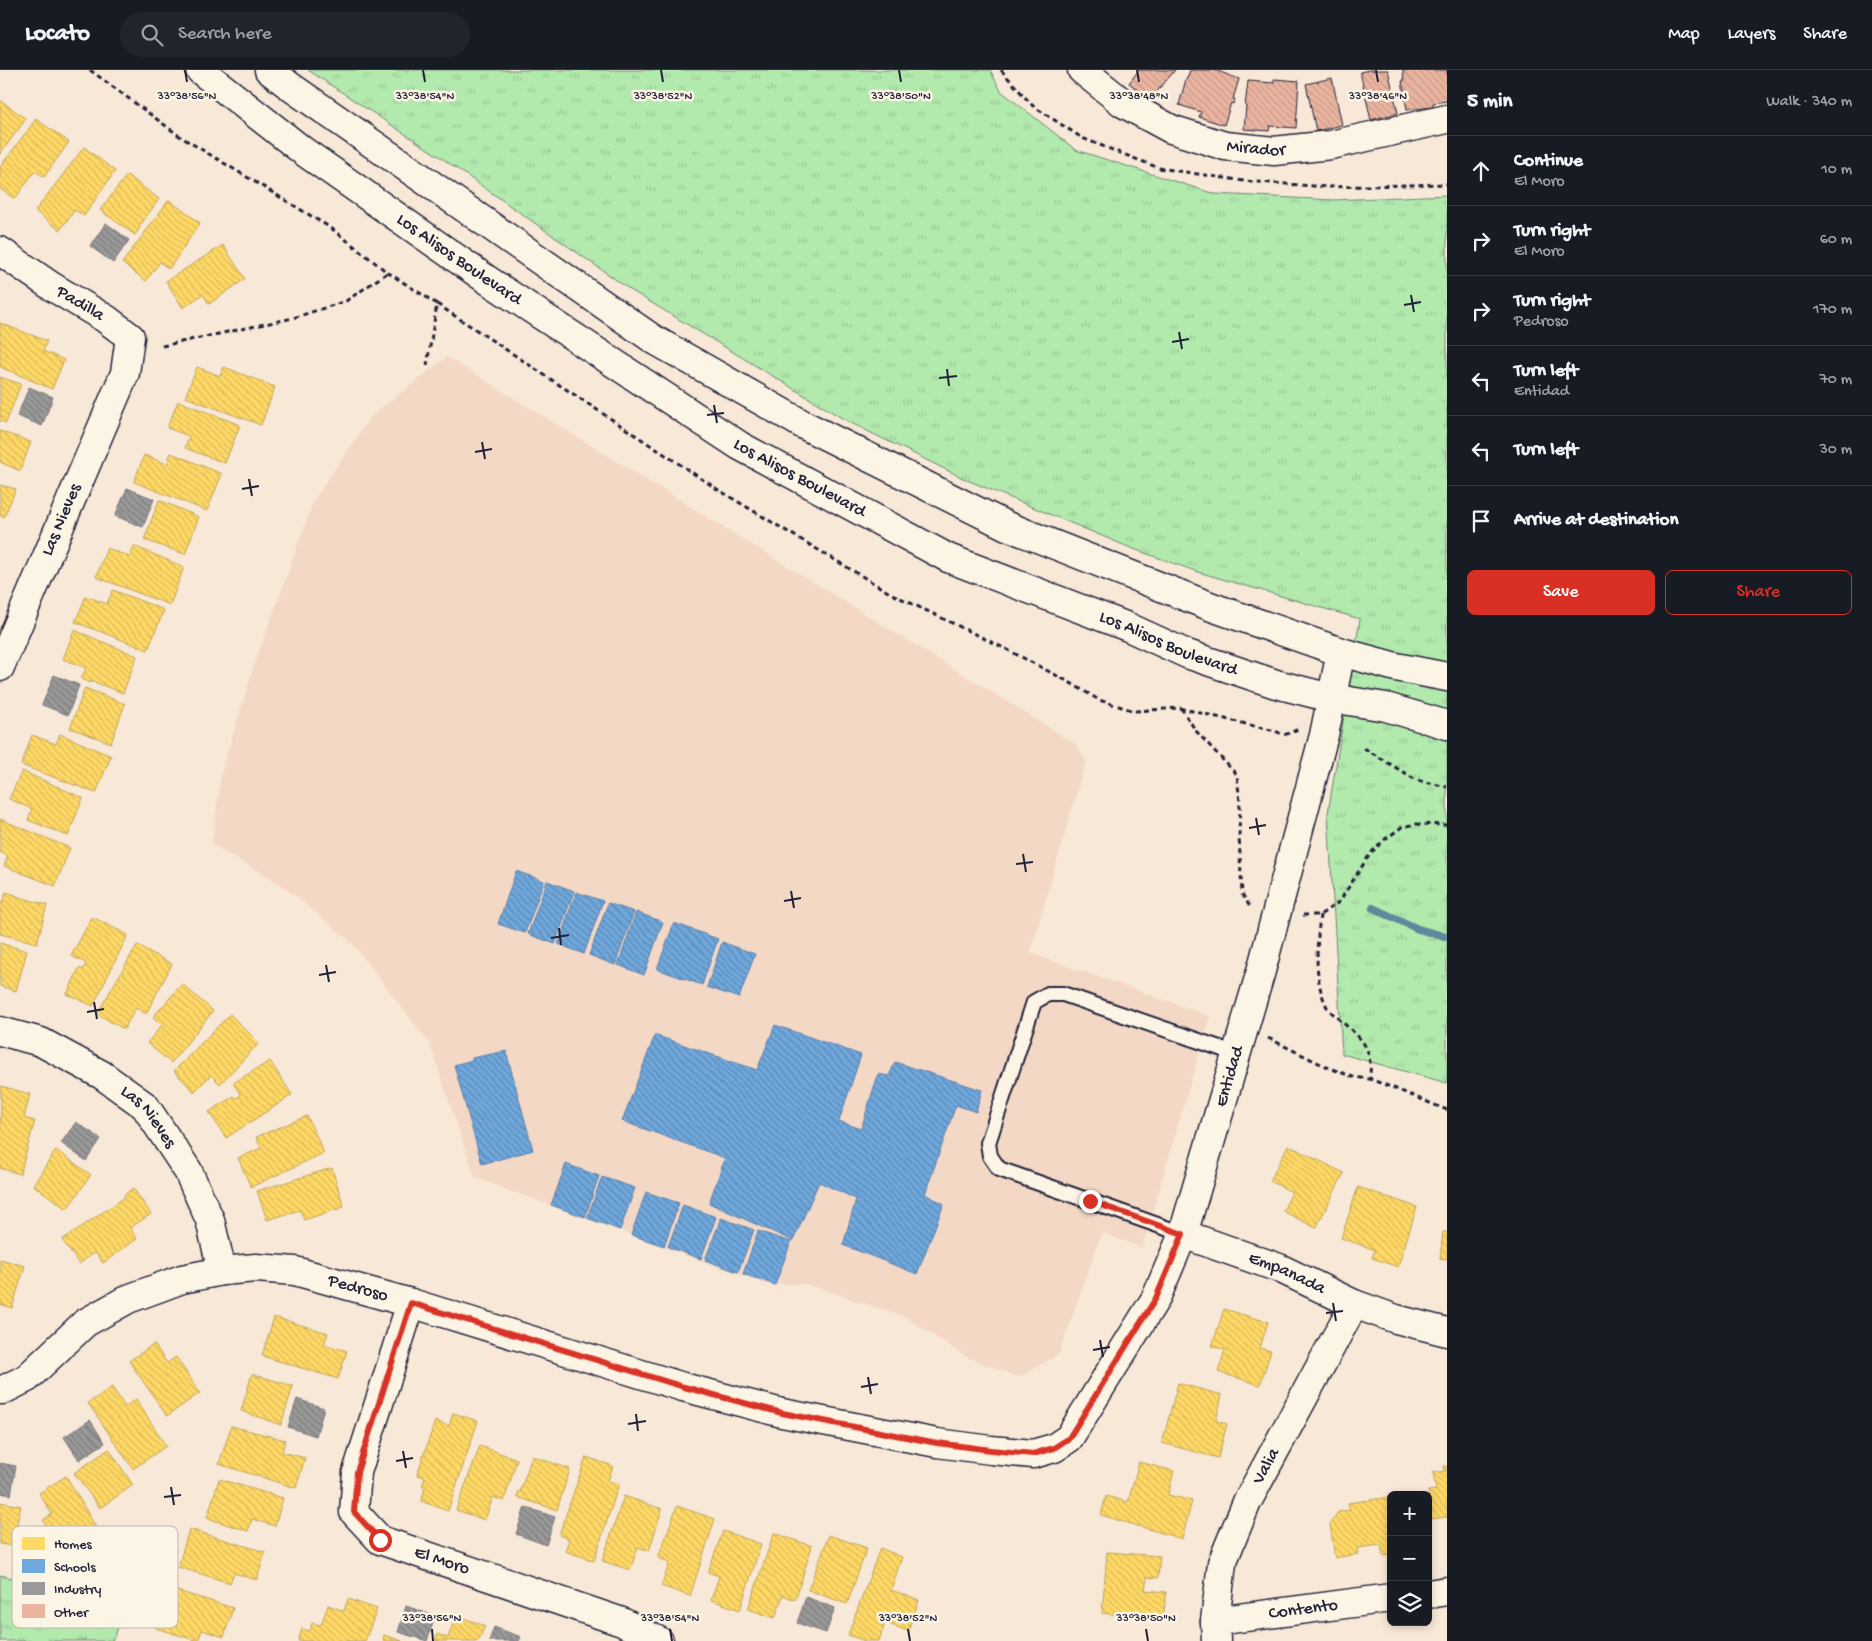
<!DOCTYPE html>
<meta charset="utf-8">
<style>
:root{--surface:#171b24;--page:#20242c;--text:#f1f3f6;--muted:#9ea1a6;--line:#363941;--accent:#d93025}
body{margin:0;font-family:"Gochi Hand",sans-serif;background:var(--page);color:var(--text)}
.controls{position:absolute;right:15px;bottom:15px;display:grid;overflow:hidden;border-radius:8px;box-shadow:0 2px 8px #0003}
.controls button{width:45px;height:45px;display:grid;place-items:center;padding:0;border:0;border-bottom:1px solid var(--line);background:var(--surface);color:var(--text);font:25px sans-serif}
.stop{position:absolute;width:15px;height:15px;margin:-11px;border:4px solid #d93025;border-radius:50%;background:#fff}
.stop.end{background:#d93025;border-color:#fff;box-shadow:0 1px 5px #0008}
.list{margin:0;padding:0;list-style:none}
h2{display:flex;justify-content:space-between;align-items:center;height:65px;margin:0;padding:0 20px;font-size:21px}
h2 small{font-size:16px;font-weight:400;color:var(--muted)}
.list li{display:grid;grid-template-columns:32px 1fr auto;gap:15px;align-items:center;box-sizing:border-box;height:70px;padding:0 20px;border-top:1px solid var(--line)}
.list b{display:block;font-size:19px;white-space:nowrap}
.list p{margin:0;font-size:16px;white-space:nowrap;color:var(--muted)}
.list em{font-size:16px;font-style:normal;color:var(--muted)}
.actions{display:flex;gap:10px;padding:15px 20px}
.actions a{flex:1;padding:11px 0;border:1px solid var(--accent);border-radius:8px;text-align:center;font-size:18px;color:var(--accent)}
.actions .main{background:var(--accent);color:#fff}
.icon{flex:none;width:28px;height:28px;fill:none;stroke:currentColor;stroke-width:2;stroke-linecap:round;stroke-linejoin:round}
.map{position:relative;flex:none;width:1447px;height:1571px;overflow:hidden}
header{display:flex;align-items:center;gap:30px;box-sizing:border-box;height:70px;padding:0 25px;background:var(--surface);border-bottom:1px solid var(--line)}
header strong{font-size:24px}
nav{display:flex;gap:28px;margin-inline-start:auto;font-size:18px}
.search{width:350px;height:45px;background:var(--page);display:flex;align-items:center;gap:12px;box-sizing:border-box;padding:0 18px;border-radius:28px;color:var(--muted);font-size:19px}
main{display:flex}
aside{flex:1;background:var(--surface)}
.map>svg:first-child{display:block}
.built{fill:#f4d8c6}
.grass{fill:url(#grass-tufts);stroke:#6a8674}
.homes{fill:url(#homes-back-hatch);stroke:#bda259}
.schools{fill:url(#schools-back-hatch);stroke:#5880ac}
.industry{fill:url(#industry-back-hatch);stroke:#75757d}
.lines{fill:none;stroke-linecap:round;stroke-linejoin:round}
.stream{stroke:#5b8a9c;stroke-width:8}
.building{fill:url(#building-back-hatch);stroke:#22223b}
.service-casing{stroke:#22223b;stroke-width:18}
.minor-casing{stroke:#22223b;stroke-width:31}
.secondary-casing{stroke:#22223b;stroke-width:31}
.path{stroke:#22223b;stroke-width:3;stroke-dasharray:5 4;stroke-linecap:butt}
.service{stroke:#fcf5e5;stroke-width:14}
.minor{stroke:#fcf5e5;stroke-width:28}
.secondary{stroke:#fcf5e5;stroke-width:28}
.route{stroke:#d93025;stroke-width:6}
.ticks{fill:none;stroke:#22223b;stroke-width:2}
.labels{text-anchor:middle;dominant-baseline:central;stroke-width:5;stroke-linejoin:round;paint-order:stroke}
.street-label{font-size:18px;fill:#22223b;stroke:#fcf5e5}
.key{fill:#fcf5e5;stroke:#bbb6b2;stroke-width:1}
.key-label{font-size:14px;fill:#22223b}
.ticks-label{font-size:12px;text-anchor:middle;fill:#22223b;stroke:#fcf5e5;stroke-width:5;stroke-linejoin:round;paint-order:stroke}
</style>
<header>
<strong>Locato</strong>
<div class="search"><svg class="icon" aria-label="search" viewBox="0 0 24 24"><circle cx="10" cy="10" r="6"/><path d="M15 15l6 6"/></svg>Search here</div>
<nav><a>Map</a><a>Layers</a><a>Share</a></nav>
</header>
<main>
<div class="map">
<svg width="1447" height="1571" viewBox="0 0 1447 1571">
<defs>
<pattern id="grass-tufts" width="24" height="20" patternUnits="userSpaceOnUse" patternTransform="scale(1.25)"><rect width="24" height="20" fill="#b2e9ad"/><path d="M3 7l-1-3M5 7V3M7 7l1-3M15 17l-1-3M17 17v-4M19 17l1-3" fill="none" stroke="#99c896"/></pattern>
<pattern id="homes-back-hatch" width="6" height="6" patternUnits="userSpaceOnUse" patternTransform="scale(1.25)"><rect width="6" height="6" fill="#ffd966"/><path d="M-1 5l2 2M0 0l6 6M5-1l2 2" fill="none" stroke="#daba59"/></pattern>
<pattern id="schools-back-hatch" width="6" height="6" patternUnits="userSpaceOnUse" patternTransform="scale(1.25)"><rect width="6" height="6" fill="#6fa8dc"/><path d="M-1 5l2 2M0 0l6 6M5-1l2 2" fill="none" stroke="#5b88b4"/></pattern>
<pattern id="industry-back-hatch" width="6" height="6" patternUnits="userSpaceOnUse" patternTransform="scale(1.25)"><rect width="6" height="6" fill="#999"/><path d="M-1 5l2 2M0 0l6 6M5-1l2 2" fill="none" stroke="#7c7c7e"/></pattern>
<pattern id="building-back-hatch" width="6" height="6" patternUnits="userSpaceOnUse" patternTransform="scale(1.25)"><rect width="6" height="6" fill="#eab4a0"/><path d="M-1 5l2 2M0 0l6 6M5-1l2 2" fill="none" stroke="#c89a8b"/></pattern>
</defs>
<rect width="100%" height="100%" fill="#f8e8d7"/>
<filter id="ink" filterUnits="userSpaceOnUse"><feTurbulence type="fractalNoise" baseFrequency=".02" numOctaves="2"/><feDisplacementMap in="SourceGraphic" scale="10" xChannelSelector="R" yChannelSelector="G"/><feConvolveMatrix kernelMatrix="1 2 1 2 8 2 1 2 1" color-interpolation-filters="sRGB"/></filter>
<g filter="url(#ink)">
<polygon class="built" points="447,287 1076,674 1086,691 1030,883 1210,946 1142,1178 1102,1162 1059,1284 1019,1307 967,1287 905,1247 807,1214 765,1214 475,1108 430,974 353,874 281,814 212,775 221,703 253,599 314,430 371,346"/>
<g class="grass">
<polygon points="308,0 990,0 1001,21 1076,80 1215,124 1333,130 1447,125 1447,1013 1342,984 1328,743 1360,549 1198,502 1131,478 967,410 847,351 632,221 446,91"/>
<polygon points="0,1505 41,1515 123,1547 112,1571 0,1571"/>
</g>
<g class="homes">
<polygon points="0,30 26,49 0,84"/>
<polygon points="36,49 69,72 44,107 35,101 15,129 0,119 0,97"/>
<polygon points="84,77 115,101 84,146 75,140 60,160 35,141"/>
<polygon points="127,105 159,129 139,157 140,158 135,165 100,140"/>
<polygon points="169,130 200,153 169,199 160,192 146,211 122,193"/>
<polygon points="223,175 245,209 209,234 203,224 183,238 166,211"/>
<polygon points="0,253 47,271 43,281 64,290 52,319 0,297"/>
<polygon points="197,297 220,306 224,297 275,317 261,355 185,327"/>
<polygon points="0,307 21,314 6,353 0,351"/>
<polygon points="178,331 240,355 225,393 185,378 189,366 167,358"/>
<polygon points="0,361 31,372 20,401 0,392"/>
<polygon points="171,383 222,404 207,441 134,412 144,385 167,394"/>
<polygon points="0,415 16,419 4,447 0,446"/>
<polygon points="159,430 199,447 185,484 144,470"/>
<polygon points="134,476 184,497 170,535 96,507 107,478 130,487"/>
<polygon points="113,520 164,540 148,580 75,552 86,526 107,534"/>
<polygon points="74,560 137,586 123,623 91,611 91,613 81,609 86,598 63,589"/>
<polygon points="85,618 125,634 111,673 70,658"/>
<polygon points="60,664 111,686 96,723 21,695 32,665 56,674"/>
<polygon points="22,701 83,728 68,766 28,750 32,739 9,729"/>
<polygon points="0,749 70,778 55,816 4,796 8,786 0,782"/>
<polygon points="6,822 16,825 16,826 47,835 37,873 0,864 0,832 3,833"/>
<polygon points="92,847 128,865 93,936 67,924 79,898 83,900 86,893 71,886"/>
<polygon points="0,873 27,881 16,921 0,916"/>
<polygon points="137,875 172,894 146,944 136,938 124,959 97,944"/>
<polygon points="182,914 213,941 171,993 147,973 162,955 153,947"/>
<polygon points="230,944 259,973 220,1014 211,1005 194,1022 174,1001"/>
<polygon points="270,991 292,1025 226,1068 209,1042 234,1026 236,1028 241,1025 233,1013"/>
<polygon points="1,1016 30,1024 24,1048 35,1051 20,1104 0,1098"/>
<polygon points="307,1046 324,1083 251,1117 238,1088 261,1078 256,1067"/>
<polygon points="1288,1075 1344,1103 1316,1158 1283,1141 1292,1122 1270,1111"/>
<polygon points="56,1080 91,1105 67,1139 33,1115"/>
<polygon points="332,1098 344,1137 304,1150 300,1140 267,1150 257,1121"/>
<polygon points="1358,1117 1417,1137 1398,1197 1372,1188 1375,1180 1341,1168"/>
<polygon points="133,1118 151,1144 130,1158 137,1169 103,1193 95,1182 79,1194 62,1170 125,1127 124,1125"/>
<polygon points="1443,1162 1447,1162 1447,1189 1440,1188"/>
<polygon points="0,1189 25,1196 12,1238 0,1234"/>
<polygon points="1224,1239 1268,1252 1260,1278 1271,1281 1260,1315 1218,1302 1225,1280 1212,1276"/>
<polygon points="274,1247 328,1263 324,1274 347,1281 338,1309 262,1286"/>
<polygon points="154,1274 167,1293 176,1287 200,1323 167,1346 129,1291"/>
<polygon points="252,1304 293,1316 281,1355 241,1341"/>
<polygon points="1178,1313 1222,1325 1216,1351 1227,1354 1218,1388 1162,1373"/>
<polygon points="112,1317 125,1337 136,1329 166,1376 133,1399 88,1333"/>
<polygon points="453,1343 478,1351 448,1441 421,1431 425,1418 422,1417 425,1407 417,1405 435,1351 449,1356"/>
<polygon points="231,1356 285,1370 282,1382 305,1388 296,1418 219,1394"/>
<polygon points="480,1376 517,1389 504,1431 493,1427 485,1450 456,1440"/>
<polygon points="109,1379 133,1415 100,1438 74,1403"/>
<polygon points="532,1386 570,1399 557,1440 517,1427 519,1421 520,1422"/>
<polygon points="586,1387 613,1396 608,1411 619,1414 594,1491 565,1481 569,1469 559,1465"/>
<polygon points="1139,1392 1174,1401 1168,1425 1192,1431 1182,1469 1101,1445 1106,1426 1128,1432"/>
<polygon points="1444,1396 1447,1396 1447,1447 1432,1449 1428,1421 1436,1420 1433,1403 1445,1401"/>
<polygon points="66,1406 107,1476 73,1497 43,1450 52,1444 39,1423"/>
<polygon points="219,1409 283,1428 275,1456 252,1449 248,1461 207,1448"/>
<polygon points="624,1426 662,1439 649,1481 638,1477 630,1500 602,1491"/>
<polygon points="1391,1427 1391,1485 1383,1486 1381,1475 1357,1478 1358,1484 1335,1488 1330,1453 1338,1442 1350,1440 1348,1433"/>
<polygon points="0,1432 21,1436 12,1476 0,1474"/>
<polygon points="677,1436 715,1449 690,1526 661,1516 670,1492 658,1488"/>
<polygon points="189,1459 265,1482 257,1510 234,1503 230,1513 178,1497"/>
<polygon points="723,1461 761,1474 740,1540 711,1530 719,1506 708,1502"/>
<polygon points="774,1463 812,1476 795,1530 783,1525 775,1548 748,1539"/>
<polygon points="829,1465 867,1478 847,1534 808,1520"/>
<polygon points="880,1478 902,1487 891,1520 919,1530 908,1561 885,1553 879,1571 865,1571 848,1565"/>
<polygon points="1107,1482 1160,1486 1158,1508 1147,1507 1145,1520 1166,1522 1163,1551 1102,1543"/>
<polygon points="168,1518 233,1538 224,1567 202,1560 198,1571 156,1558"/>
<polygon points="348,1529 377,1539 365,1571 298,1571 302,1559 310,1561 312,1553 321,1555 328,1535 344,1541"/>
<polygon points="456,1545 485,1556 478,1571 435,1571 437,1564 448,1568"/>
<polygon points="384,1565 402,1571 383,1571"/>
</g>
<g class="schools">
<polygon points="516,801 544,811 525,863 498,854"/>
<polygon points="547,811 574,821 555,874 528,864"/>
<polygon points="576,822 603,831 584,884 558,874"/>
<polygon points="608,833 634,842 615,895 589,885"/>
<polygon points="636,842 663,852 644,905 618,895"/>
<polygon points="674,853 718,869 702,915 657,899"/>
<polygon points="722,872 755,884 739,928 707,917"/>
<polygon points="775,955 861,985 839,1051 861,1059 878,1004 889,1006 895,992 982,1020 976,1042 956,1035 925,1124 944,1134 917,1204 843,1175 856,1129 819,1112 793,1171 709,1133 725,1088 622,1051 655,965 757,1000"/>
<polygon points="506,981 533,1080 482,1094 454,995 472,990 472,988"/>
<polygon points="566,1094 599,1106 585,1147 551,1135"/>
<polygon points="602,1107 635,1118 620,1160 587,1148"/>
<polygon points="646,1122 679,1133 664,1176 631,1165"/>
<polygon points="683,1135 716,1147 701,1189 668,1177"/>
<polygon points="721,1148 754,1160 738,1202 705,1190"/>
<polygon points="758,1161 791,1172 775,1215 743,1204"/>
</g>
<g class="industry">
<polygon points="106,153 129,170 113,193 90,176"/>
<polygon points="29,317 53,327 42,356 17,346"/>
<polygon points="127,418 154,429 143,457 115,446"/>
<polygon points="54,605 79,615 68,645 42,635"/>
<polygon points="76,1052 101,1069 86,1091 61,1073"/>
<polygon points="297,1329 324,1338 316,1366 288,1357"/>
<polygon points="90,1350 105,1373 79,1390 64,1367"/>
<polygon points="0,1393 16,1396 11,1425 0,1423"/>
<polygon points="525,1437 555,1447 546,1475 516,1464"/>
<polygon points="806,1527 835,1538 826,1563 797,1553"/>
<polygon points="406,1536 435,1546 427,1571 398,1562"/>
<polygon points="494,1557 521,1567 519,1571 489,1571"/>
</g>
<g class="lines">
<polyline class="stream" points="1373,838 1418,859 1447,867"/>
</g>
<g class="building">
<polygon points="1139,0 1175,0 1150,30 1129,13"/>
<polygon points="1190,0 1215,0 1239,9 1233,29 1235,29 1233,34 1231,33 1224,55 1199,47 1201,42 1179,35 1186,9 1187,9"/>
<polygon points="1369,0 1388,0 1398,43 1371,50 1360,2"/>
<polygon points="1403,0 1447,0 1447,31 1433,33 1433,37 1407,40 1402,11 1404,11"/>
<polygon points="1332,8 1342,55 1316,61 1306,14"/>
<polygon points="1274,9 1299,11 1296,58 1270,56 1269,61 1244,59 1246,36 1245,36 1248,11 1274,13"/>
</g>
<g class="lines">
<g class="service-casing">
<polyline id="service" points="1183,1164 999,1099 990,1086 988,1073 1034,932 1048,924 1063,924 1237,984"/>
</g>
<g class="minor-casing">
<g id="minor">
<path id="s1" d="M1082,0L1123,33L1171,59L1225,76L1274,81L1331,75L1447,49"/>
<path id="s2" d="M0,181L51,216L106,249L130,267L125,303L0,597"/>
<path id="s3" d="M0,961L41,972L102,1005L145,1036L188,1101L210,1150L222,1201"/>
<path id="s4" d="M1183,1164L1279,1198L1354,1234L1396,1249L1447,1262"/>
<path id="s5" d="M411,1233L357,1402L354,1442L380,1470L622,1552L659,1571"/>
<path id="s6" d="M0,1320H3L27,1308L85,1253L128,1229L182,1209L222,1201L256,1198L295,1201L411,1233L683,1317L782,1343L937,1373L991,1380L1033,1384L1054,1378L1069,1368L1156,1228L1183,1164L1261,901L1324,665L1341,582"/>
<polyline points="1428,1524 1447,1521"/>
<path id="s7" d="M1215,1551L1391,1528"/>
<path id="s8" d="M1216,1571L1215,1551L1222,1493L1247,1432L1354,1234"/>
</g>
</g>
<g class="secondary-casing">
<g id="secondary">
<path id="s9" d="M200,0L303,81L486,209L740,376L948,488L1128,557L1187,584L1276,614L1331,628L1386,637L1447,655"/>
<polyline points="269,0 291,17 653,269 804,355 1007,456 1212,537 1341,582 1396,597 1447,607"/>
</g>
</g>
<g class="path">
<polyline points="90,0 181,67 331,158 387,202 437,234 427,295"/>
<polyline points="1001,0 1033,36 1082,68 1159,98 1244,111 1327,117 1447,114"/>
<polyline points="437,234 717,419 775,454 890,523 1010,581 1069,612 1099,630 1135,641 1180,638 1275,661 1284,665 1299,659"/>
<polyline points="162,276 293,248 346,231 387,203"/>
<polyline points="1181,638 1196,661 1237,705 1240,733 1239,766 1242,824 1250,837"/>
<polyline points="1364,678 1416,710 1447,717"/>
<polyline points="1303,845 1320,845 1339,832 1370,784 1384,770 1402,757 1416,754 1447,755"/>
<path d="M1320,845C1317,875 1313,909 1327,937C1330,942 1336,946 1341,951C1364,971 1372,977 1370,1009"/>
<polyline points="1268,968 1327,997 1353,1007 1370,1009 1396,1019 1447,1040"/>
</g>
<use href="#service" class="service"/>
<use href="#minor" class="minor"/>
<use href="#secondary" class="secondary"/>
</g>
</g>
<g class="lines" filter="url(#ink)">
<polyline class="route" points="380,1470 354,1442 357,1402 411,1233 684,1317 782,1343 937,1373 991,1380 1033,1384 1054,1378 1069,1368 1156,1228 1183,1164 1090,1131"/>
</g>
<path class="ticks" d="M185,0L187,12M423,0L425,12M661,0L663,12M899,0L901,12M1137,0L1139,12M1376,0L1378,12M1411,225L1414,242M1404,235L1421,232M1179,262L1182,279M1172,272L1189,269M947,299L949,316M939,308L957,306M714,335L717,353M707,345L724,343M482,372L485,389M475,382L492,379M249,409L252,426M242,419L259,416M1256,748L1259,765M1249,758L1266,755M1023,784L1026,802M1016,794L1033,792M791,821L794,838M784,831L801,828M559,858L561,875M551,868L569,865M326,895L329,912M319,905L336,902M94,932L97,949M87,942L104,939M1333,1233L1336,1251M1326,1243L1343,1241M1100,1270L1103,1287M1093,1280L1110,1277M868,1307L871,1324M861,1317L878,1314M636,1344L638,1361M628,1354L646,1351M403,1381L406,1398M396,1391L413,1388M171,1417L174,1435M164,1427L181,1425M432,1559L433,1571M670,1559L672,1571M908,1559L910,1571M1146,1559L1148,1571"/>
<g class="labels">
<g class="street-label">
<text stroke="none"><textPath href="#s1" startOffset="195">Mirador</textPath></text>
<text stroke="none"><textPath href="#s9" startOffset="321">Los Alisos Boulevard</textPath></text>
<text stroke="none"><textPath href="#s2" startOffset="96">Padilla</textPath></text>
<text stroke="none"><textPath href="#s9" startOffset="726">Los Alisos Boulevard</textPath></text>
<text transform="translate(62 450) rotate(-67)">Las Nieves</text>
<text stroke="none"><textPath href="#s9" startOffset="1131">Los Alisos Boulevard</textPath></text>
<text stroke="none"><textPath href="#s6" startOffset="1531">Entidad</textPath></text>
<text stroke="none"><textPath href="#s3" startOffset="175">Las Nieves</textPath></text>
<text stroke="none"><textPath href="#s4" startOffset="111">Empanada</textPath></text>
<text stroke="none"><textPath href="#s6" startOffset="396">Pedroso</textPath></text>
<text stroke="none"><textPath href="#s8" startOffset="185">Valia</textPath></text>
<text stroke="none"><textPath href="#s5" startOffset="321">El Moro</textPath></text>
<text stroke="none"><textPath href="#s7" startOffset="89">Contento</textPath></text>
</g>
</g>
<rect x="12" y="1456" width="166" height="102" rx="8" class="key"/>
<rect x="22" y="1467" width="23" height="13" fill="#ffd966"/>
<rect x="22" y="1489" width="23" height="14" fill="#6fa8dc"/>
<rect x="22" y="1512" width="23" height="13" fill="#999"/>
<rect x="22" y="1534" width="23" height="14" fill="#eab4a0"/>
<g class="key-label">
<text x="54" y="1478">Homes</text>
<text x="54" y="1501">Schools</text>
<text x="54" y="1523">Industry</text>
<text x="54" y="1546">Other</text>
</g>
<g class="ticks-label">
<text x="187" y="29">33°38'56"N</text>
<text x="425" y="29">33°38'54"N</text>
<text x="663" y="29">33°38'52"N</text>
<text x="901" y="29">33°38'50"N</text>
<text x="1139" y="29">33°38'48"N</text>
<text x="1378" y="29">33°38'46"N</text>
<text x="432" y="1551">33°38'56"N</text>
<text x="670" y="1551">33°38'54"N</text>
<text x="908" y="1551">33°38'52"N</text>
<text x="1146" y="1551">33°38'50"N</text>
</g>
</svg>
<div class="controls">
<button>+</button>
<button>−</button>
<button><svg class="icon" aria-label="layers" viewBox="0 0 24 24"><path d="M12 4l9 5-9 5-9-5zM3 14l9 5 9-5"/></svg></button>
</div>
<div class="stop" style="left:380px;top:1470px"></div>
<div class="stop end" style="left:1090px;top:1131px"></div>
</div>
<aside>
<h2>5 min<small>Walk · 340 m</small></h2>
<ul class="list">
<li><svg class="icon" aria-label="ahead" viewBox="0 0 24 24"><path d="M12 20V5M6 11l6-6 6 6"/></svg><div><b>Continue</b><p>El Moro</p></div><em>10 m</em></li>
<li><svg class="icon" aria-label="right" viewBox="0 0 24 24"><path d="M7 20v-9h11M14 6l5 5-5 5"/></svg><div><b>Turn right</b><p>El Moro</p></div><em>60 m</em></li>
<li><svg class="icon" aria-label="right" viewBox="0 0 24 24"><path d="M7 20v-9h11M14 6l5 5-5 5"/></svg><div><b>Turn right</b><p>Pedroso</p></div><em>170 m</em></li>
<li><svg class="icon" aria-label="left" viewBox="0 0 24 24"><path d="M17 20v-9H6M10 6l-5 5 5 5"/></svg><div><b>Turn left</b><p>Entidad</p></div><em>70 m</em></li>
<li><svg class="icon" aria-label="left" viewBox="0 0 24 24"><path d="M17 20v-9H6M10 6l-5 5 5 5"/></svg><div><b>Turn left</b></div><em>30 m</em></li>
<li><svg class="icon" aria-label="arrive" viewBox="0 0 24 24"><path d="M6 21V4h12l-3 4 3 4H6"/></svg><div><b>Arrive at destination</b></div></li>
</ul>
<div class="actions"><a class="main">Save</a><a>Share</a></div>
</aside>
</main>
